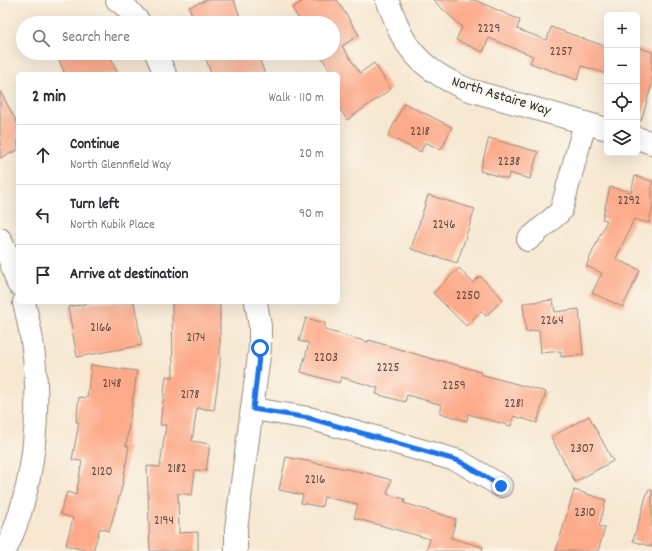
<!DOCTYPE html>
<meta charset="utf-8">
<style>
:root{--surface:#fff;--page:#f7f7f7;--text:#2b2b33;--muted:#7c7c81;--line:#e1e1e2}
body{margin:0;font-family:Dekko,sans-serif;background:var(--page);color:var(--text)}
.controls{position:absolute;right:12px;top:12px;display:grid;overflow:hidden;border-radius:6px;box-shadow:0 4px 16px #0002}
.controls button{width:36px;height:36px;display:grid;place-items:center;padding:0;border:0;border-bottom:1px solid var(--line);background:var(--surface);color:var(--text);font:20px sans-serif}
.stop{position:absolute;width:12px;height:12px;margin:-9px;border:3px solid #1a73e8;border-radius:50%;background:#fff}
.stop.end{background:#1a73e8;border-color:#fff;box-shadow:0 1px 4px #0008}
.list{margin:0;padding:0;list-style:none}
h2{display:flex;justify-content:space-between;align-items:center;height:52px;margin:0;padding:0 16px;font-size:17px}
h2 small{font-size:13px;font-weight:400;color:var(--muted)}
.list li{display:grid;grid-template-columns:26px 1fr auto;gap:12px;align-items:center;box-sizing:border-box;height:60px;padding:0 16px;border-top:1px solid var(--line)}
.list b{display:block;font-size:15px;white-space:nowrap}
.list p{margin:0;font-size:13px;white-space:nowrap;color:var(--muted)}
.list em{font-size:13px;font-style:normal;color:var(--muted)}
.icon{flex:none;width:22px;height:22px;fill:none;stroke:currentColor;stroke-width:2;stroke-linecap:round;stroke-linejoin:round}
.map{position:relative;flex:none;width:652px;height:551px;overflow:hidden}
.search{position:absolute;background:var(--surface);box-shadow:0 4px 16px #0002;left:16px;top:16px;width:324px;height:44px;display:flex;align-items:center;gap:10px;box-sizing:border-box;padding:0 14px;border-radius:22px;color:var(--muted);font-size:15px}
.panel{position:absolute;background:var(--surface);box-shadow:0 4px 16px #0002;left:16px;top:72px;width:324px;height:232px;border-radius:6px}
.map>svg:first-child{display:block}
.building{fill:#fdaa8a}
.lines{fill:none;stroke-linecap:round;stroke-linejoin:round}
.minor-casing{stroke:#918a7e;stroke-width:24}
.minor{stroke:#fff;stroke-width:22}
.route{stroke:#1a73e8;stroke-width:5}
.labels{text-anchor:middle;dominant-baseline:central;stroke-width:3.5;stroke-linejoin:round;paint-order:stroke}
.number-label{font-size:13px;fill:#604b43}
.street-label{font-size:15px;fill:#2b2b2b;stroke:#fbf7ec}
</style>
<div class="map">
<svg width="652" height="551" viewBox="0 0 652 551">
<rect width="100%" height="100%" fill="#fbf7ec"/>
<filter id="ink" filterUnits="userSpaceOnUse"><feTurbulence type="fractalNoise" baseFrequency=".025" numOctaves="2"/><feDisplacementMap in="SourceGraphic" scale="8" xChannelSelector="R" yChannelSelector="G"/><feConvolveMatrix kernelMatrix="1 2 1 2 8 2 1 2 1" color-interpolation-filters="sRGB"/></filter>
<filter id="wash" filterUnits="userSpaceOnUse"><feTurbulence type="fractalNoise" baseFrequency=".012" numOctaves="4" result="noise"/><feDisplacementMap in="SourceGraphic" scale="16" xChannelSelector="R" yChannelSelector="G"/><feGaussianBlur stdDeviation="0.9" result="paint"/><feColorMatrix in="noise" values="0 0 0 0 0 0 0 0 0 0 0 0 0 0 0 0 0 1.4 0 .05"/><feComposite in="paint" operator="in"/></filter>
<g filter="url(#wash)">
<rect width="100%" height="100%" fill="#f7e8d2"/>
<g id="blocks">
<g class="building">
<polygon points="207,0 234,0 242,23 195,23 189,7"/>
<polygon points="305,0 337,0 359,35 342,46 360,73 374,63 391,89 347,120 338,106 338,74 332,74 319,53 333,53 333,23 301,23 292,8"/>
<polygon points="433,0 475,0 520,20 517,29 547,40 551,27 607,47 607,74 582,66 577,80 530,63 533,56 489,38 483,52 456,40 462,27"/>
<polygon points="637,47 652,52 652,84 641,121 637,120"/>
<polygon points="56,53 108,53 118,74 65,74"/>
<polygon points="204,53 257,53 265,74 211,74"/>
<polygon points="0,91 18,124 18,150 0,158"/>
<polygon points="404,103 452,127 441,150 425,142 421,152 388,136"/>
<polygon points="489,138 538,152 530,179 509,173 508,179 480,171"/>
<polygon points="635,176 652,181 652,210 649,223 634,219 616,259 640,270 623,307 592,293 602,273 586,266 607,220 602,219 610,187 631,192"/>
<polygon points="428,195 475,209 457,263 411,249"/>
<polygon points="459,268 473,283 480,276 503,299 486,316 481,311 466,326 433,293"/>
<polygon points="553,300 555,312 579,309 583,355 561,357 561,351 541,353 539,330 526,332 523,303"/>
<polygon points="96,302 134,302 142,345 77,357 68,307"/>
<polygon points="172,302 220,302 220,366 214,410 197,408 192,441 210,444 206,471 195,470 192,495 178,493 179,533 198,532 198,551 150,551 147,466 160,467 166,425 160,425 166,376 173,377"/>
<polygon points="306,318 325,323 325,330 368,342 369,340 439,361 439,360 481,372 480,374 546,392 537,423 514,416 511,426 468,414 467,421 440,413 442,405 407,395 405,402 376,394 378,388 341,377 339,383 301,372 309,343 299,341"/>
<polygon points="91,365 137,371 126,446 129,446 122,487 109,531 100,528 93,551 87,551 66,545 73,518 60,514 67,492 76,495 82,461 72,460 79,422 76,422 79,397 87,398"/>
<polygon points="589,416 613,461 575,482 551,437"/>
<polygon points="286,457 367,473 391,480 387,494 405,499 404,503 456,519 451,538 483,547 482,551 426,551 430,539 354,518 358,504 324,497 322,507 301,503 303,495 279,490"/>
<polygon points="574,490 606,500 599,526 605,528 598,551 556,551"/>
<polygon points="648,490 652,490 652,547 633,541"/>
</g>
</g>
</g>
<g filter="url(#ink)">
<use href="#blocks" fill-opacity="0" stroke="#918a7e" stroke-width="1"/>
<g class="lines">
<g class="minor-casing">
<g id="minor">
<polyline points="117,0 125,6 140,23"/>
<path d="M387,0C392,11 396,23 401,34C416,63 440,78 469,90L607,129"/>
<polyline points="156,53 165,74"/>
<polyline points="637,138 652,143"/>
<polyline points="0,239 10,260 18,284"/>
<polyline points="528,240 561,211 585,123"/>
<polyline points="253,409 309,418 459,461 501,486"/>
<path d="M5,551C35,489 42,409 32,341C30,328 27,315 24,302"/>
<polyline points="236,551 236,529 260,348 260,326 256,302"/>
</g>
</g>
<use href="#minor" class="minor"/>
</g>
</g>
<g class="lines" filter="url(#ink)">
<polyline class="route" points="260,348 253,409 309,418 459,461 501,486"/>
</g>
<g class="labels">
<g class="number-label">
<text x="489" y="29">2229</text>
<text x="561" y="52">2257</text>
<text x="420" y="132">2218</text>
<text x="509" y="162">2238</text>
<text x="629" y="201">2292</text>
<text x="444" y="225">2246</text>
<text x="468" y="296">2250</text>
<text x="552" y="321">2264</text>
<text x="101" y="328">2166</text>
<text x="196" y="338">2174</text>
<text x="326" y="358">2203</text>
<text x="388" y="368">2225</text>
<text x="112" y="384">2148</text>
<text x="454" y="386">2259</text>
<text x="190" y="395">2178</text>
<text x="514" y="404">2281</text>
<text x="582" y="449">2307</text>
<text x="177" y="469">2182</text>
<text x="102" y="472">2120</text>
<text x="315" y="480">2216</text>
<text x="585" y="513">2310</text>
<text x="164" y="521">2194</text>
</g>
<g class="street-label">
<text transform="translate(501 97) rotate(17)">North Astaire Way</text>
</g>
</g>
</svg>
<div class="controls">
<button>+</button>
<button>−</button>
<button><svg class="icon" aria-label="locate" viewBox="0 0 24 24"><circle cx="12" cy="12" r="6"/><path d="M12 2v4M12 18v4M2 12h4M18 12h4"/></svg></button>
<button><svg class="icon" aria-label="layers" viewBox="0 0 24 24"><path d="M12 4l9 5-9 5-9-5zM3 14l9 5 9-5"/></svg></button>
</div>
<div class="stop" style="left:260px;top:348px"></div>
<div class="stop end" style="left:501px;top:486px"></div>
<div class="search"><svg class="icon" aria-label="search" viewBox="0 0 24 24"><circle cx="10" cy="10" r="6"/><path d="M15 15l6 6"/></svg>Search here</div>
<section class="panel">
<h2>2 min<small>Walk · 110 m</small></h2>
<ul class="list">
<li><svg class="icon" aria-label="ahead" viewBox="0 0 24 24"><path d="M12 20V5M6 11l6-6 6 6"/></svg><div><b>Continue</b><p>North Glennfield Way</p></div><em>20 m</em></li>
<li><svg class="icon" aria-label="left" viewBox="0 0 24 24"><path d="M17 20v-9H6M10 6l-5 5 5 5"/></svg><div><b>Turn left</b><p>North Kubik Place</p></div><em>90 m</em></li>
<li><svg class="icon" aria-label="arrive" viewBox="0 0 24 24"><path d="M6 21V4h12l-3 4 3 4H6"/></svg><div><b>Arrive at destination</b></div></li>
</ul>
</section>
</div>
